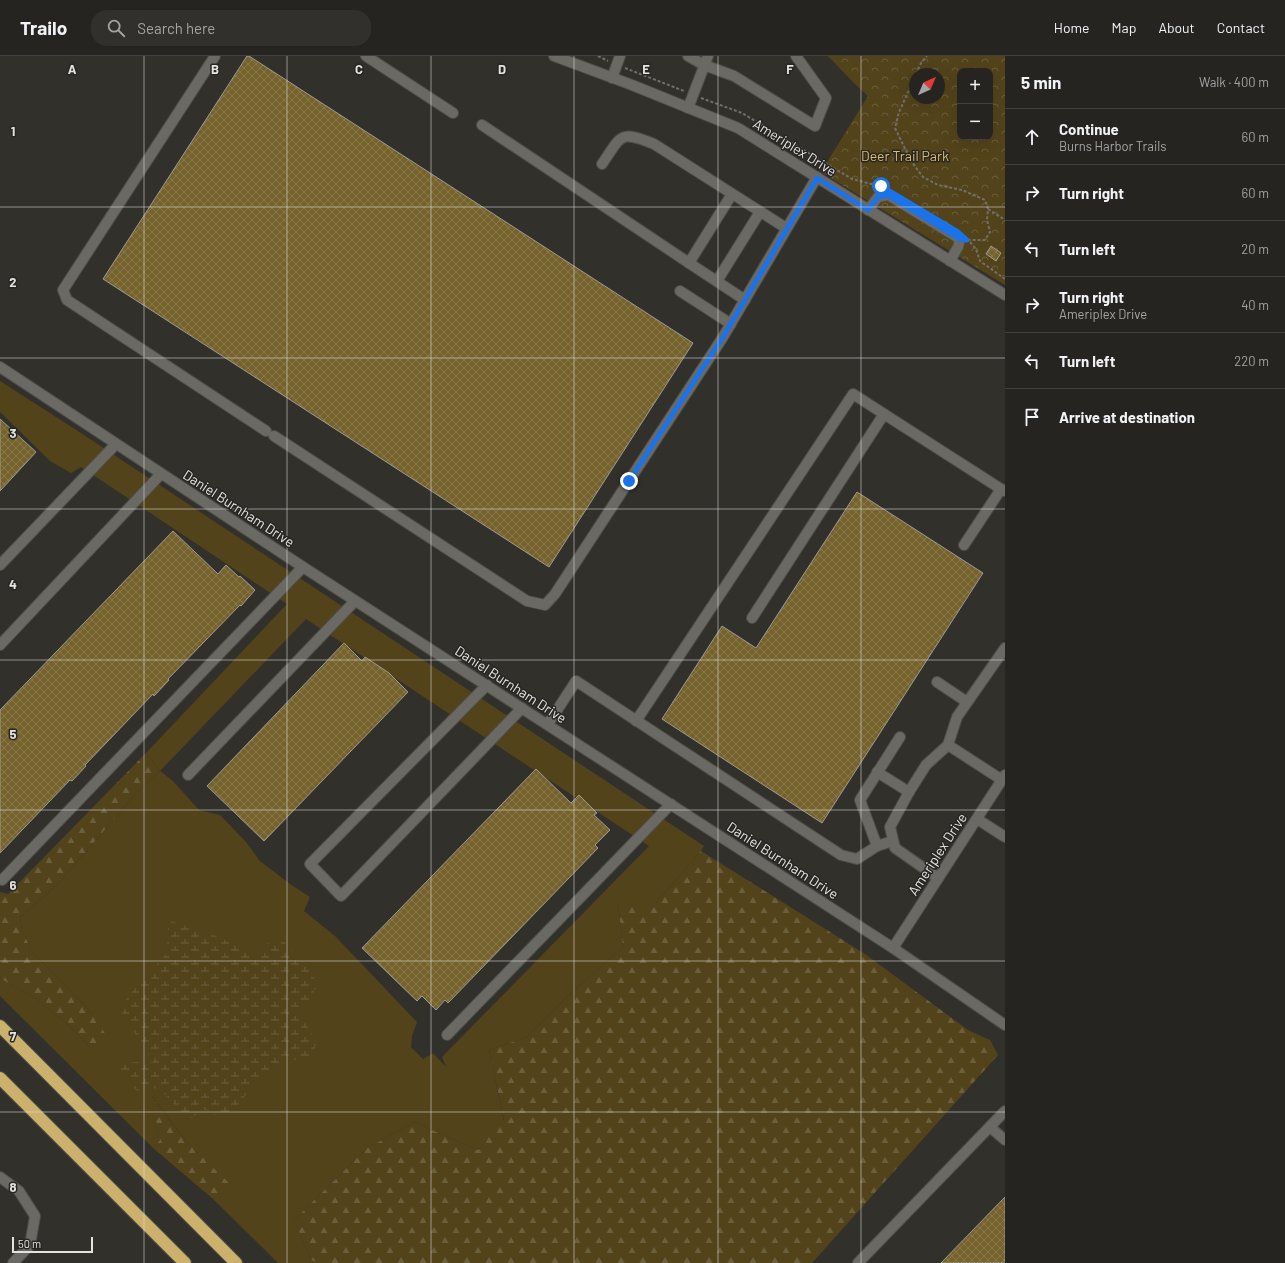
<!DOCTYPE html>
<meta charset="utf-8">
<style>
:root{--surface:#262420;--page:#32302d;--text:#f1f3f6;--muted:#a4a4a5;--line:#42413e}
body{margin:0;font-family:Barlow,sans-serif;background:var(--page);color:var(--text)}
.controls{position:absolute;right:12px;top:12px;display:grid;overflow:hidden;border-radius:8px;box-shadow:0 4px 16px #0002}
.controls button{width:36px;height:36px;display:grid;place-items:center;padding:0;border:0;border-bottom:1px solid var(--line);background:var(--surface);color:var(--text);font:20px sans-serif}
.compass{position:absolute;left:909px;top:12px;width:36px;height:36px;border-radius:50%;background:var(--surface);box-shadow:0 4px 16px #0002;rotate:44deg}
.scale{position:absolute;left:12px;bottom:10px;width:81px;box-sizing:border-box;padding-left:4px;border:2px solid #e4e3e0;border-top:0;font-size:11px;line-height:14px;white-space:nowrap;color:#e4e3e0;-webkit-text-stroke:3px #282622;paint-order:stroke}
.stop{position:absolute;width:12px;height:12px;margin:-9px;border:3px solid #1a73e8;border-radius:50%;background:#fff}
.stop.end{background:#1a73e8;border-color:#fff;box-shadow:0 1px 4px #0008}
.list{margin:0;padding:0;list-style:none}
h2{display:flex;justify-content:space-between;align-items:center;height:52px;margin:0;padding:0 16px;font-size:17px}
h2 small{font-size:13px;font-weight:400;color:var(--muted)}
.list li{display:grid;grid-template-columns:26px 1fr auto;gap:12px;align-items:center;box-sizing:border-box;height:56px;padding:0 16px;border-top:1px solid var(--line)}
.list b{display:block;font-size:15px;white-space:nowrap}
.list p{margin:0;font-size:13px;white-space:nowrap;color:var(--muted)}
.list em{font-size:13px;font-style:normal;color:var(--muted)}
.icon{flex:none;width:22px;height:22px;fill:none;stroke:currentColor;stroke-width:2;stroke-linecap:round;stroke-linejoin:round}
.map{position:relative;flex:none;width:1005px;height:1207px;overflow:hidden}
header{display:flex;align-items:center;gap:24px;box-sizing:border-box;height:56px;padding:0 20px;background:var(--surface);border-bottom:1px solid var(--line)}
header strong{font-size:19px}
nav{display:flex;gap:22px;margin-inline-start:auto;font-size:14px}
.search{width:280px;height:36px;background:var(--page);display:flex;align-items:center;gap:10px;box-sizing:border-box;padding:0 14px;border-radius:16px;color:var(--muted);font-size:15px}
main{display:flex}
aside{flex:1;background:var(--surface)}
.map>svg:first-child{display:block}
.grass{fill:#52431b;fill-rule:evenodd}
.forest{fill:url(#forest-firs)}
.wetland{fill:url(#wetland-marsh)}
.park{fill:url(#park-crowns);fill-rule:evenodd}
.building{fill:url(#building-cross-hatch);stroke:#9d9b95}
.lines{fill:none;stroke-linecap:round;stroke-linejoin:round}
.minor-casing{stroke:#4f4d49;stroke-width:12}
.highway-casing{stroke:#4f4d49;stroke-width:14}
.path{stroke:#716f6b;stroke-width:2;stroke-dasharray:3 2;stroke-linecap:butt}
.minor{stroke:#6b6964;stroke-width:10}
.highway{stroke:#cbb16b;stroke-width:12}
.route{stroke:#1a73e8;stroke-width:5}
.grid{fill:none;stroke:#e4e3e0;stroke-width:1;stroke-opacity:0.55}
.labels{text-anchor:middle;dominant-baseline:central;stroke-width:3;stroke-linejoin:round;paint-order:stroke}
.street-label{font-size:14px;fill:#e4e3e0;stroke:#282622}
.park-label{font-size:14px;fill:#dbbd6b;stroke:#282622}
.grid-label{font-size:13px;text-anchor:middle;font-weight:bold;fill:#e4e3e0;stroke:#282622;stroke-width:3;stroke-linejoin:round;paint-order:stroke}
</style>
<header>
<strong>Trailo</strong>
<div class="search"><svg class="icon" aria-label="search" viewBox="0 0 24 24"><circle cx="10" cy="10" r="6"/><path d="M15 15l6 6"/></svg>Search here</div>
<nav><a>Home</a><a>Map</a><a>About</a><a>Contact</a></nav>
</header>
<main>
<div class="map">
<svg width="1005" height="1207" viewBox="0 0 1005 1207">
<defs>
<pattern id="forest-firs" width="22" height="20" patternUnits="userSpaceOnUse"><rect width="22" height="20" fill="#52431b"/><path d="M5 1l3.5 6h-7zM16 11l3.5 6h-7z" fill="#6b5e3c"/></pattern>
<pattern id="wetland-marsh" width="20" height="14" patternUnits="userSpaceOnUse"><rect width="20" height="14" fill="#52431b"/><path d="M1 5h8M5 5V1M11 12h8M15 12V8" fill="none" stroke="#6b5e3c"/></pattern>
<pattern id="park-crowns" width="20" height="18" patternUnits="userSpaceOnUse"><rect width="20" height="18" fill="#52431b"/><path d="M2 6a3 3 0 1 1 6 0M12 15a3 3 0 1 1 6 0" fill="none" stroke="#6b5e3c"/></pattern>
<pattern id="building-cross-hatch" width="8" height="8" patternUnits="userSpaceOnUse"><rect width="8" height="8" fill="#76622c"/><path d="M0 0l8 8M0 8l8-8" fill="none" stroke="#89784a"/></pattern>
</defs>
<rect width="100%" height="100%" fill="#32302b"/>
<path class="grass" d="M0,325L84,379L704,790L701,795L655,848H618L623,891L569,939L527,981L489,994L504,1065L478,1094L414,1066L366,1093L294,1164L311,1204L318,1207H278L213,1143L231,1130L186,1085L151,1039L160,1084L153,1092L0,940V920L1,923L35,942L66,967L92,993L93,958L34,898L22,875L20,861L57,829L140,733L160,715L146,697L287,548L81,411L71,417L50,405L0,356ZM306,563L649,790L442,1001L446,1011L433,997L423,1003L411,991L412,980L417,966L335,880L304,855L310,841L290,828L260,805L246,786L220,759L199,754L173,725L160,715Z"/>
<g class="forest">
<polygon points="146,697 160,715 140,733 57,829 20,861 22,875 34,898 93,958 109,984 92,993 66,967 35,942 1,923 0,920 0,836 8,838"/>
<polygon points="701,795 865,898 968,974 990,984 998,999 812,1207 318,1207 311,1204 294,1164 366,1093 414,1066 478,1094 504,1064 489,994 527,981 569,939 623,891 618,848 655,848"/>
<polygon points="150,1038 186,1085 232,1130 213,1143 153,1092 160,1084"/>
</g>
<polygon class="wetland" points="168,864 206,876 258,898 264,889 281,882 294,897 309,910 314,920 316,932 300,959 317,986 311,1001 277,1008 250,1032 229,1065 203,1053 189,1064 159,1032 137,1035 115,1012 134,1006 153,1006 119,952 136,931 167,897"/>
<path class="park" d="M828,0H1005V229L821,116L868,40L854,27ZM960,15H990V81H960ZM915,18H939V42H915Z"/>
<g class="building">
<polygon points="247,0 249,0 693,287 549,511 103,223"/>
<polygon points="991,190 1001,197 996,205 986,198"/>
<polygon points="0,363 36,396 0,435"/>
<polygon points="857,436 983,517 822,767 662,663 722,570 756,592"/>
<polygon points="173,475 218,518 226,509 239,521 240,520 255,534 241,550 240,549 168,623 169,624 154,640 153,638 85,709 86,710 72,725 70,724 0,797 0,654"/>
<polygon points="344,587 362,605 365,601 389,617 408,636 264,785 207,730"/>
<polygon points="536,713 571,747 579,739 597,757 594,759 610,774 595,789 598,792 448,947 445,944 436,954 422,940 417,945 362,892"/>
<polygon points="1005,1141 1005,1207 941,1207"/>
</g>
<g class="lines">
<g class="minor-casing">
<g id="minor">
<polyline points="215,0 63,234 67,244 266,375"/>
<polyline points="366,0 453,57"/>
<polyline points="554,0 632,29 738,72 1005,239"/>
<polyline points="688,0 704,9 734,20 815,70 826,42 796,0"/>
<polyline points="612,22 620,0"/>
<polyline points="688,52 708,0"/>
<polyline points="482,69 689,207"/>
<path d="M602,108C622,79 619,74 654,88L786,172"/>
<polyline points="732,138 689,207 745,244"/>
<polyline points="868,154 878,141 888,139 960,183 958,191 950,205"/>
<polyline points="717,225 760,156"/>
<polyline points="680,235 731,268"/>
<polyline points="0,311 303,511 893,892 1005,969"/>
<polyline points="274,380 527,545 545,549 555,538 723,281 817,121"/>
<polyline points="964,489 1001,433 1005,435"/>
<polyline points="0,509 116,388"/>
<polyline points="752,562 884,358 1001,433"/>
<polyline points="0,589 161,418"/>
<polyline points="937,626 967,646"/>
<polyline points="487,629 310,808 341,840 522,652"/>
<polyline points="636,665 853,338 884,358"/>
<polyline points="548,668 576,625 841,799 857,803 877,790"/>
<polyline points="948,689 957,661 1005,592"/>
<polyline points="877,716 909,736"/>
<polyline points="188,719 355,545"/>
<polyline points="977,763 1005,781"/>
<polyline points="893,785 877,790 860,744 900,681"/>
<polyline points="938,822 895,792 890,771 909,736 926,709 948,689 1002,724"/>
<polyline points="2,824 303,511"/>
<polyline points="893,892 1005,719"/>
<polyline points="447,979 671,748"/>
<polyline points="990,1071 1005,1084"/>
<polyline points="0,1121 19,1135 35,1160 30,1189 13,1207"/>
<polyline points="858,1207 1005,1055"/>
</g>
</g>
<g class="highway-casing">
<g id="highway">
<polyline points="0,970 236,1207"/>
<polyline points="0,1022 185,1207"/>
</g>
</g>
<g class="path">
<polyline points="598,0 608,5"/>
<polyline points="625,12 684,35"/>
<polyline points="916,18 921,7 927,0"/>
<polyline points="915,21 899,56 895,72 911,105 923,121 938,129 962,134 985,144 988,153 987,164 990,176 985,184 969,184"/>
<polyline points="701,42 742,57 852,123 879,130"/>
<polyline points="988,153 1005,164"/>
<polyline points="970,186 976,193 980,205 1005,223"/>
</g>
<use href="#minor" class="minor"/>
<use href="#highway" class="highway"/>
</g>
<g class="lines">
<polyline class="route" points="629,425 723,281 817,122 868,154 878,141 888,139 960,183 967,184 958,176 881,130"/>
</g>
<path class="grid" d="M144,0V1207M287,0V1207M431,0V1207M574,0V1207M718,0V1207M861,0V1207M0,151H1005M0,302H1005M0,453H1005M0,604H1005M0,754H1005M0,905H1005M0,1056H1005"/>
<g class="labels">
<g class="street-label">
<text transform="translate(795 91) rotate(32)">Ameriplex Drive</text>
<text transform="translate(239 452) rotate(33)">Daniel Burnham Drive</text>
<text transform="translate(511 628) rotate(33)">Daniel Burnham Drive</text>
<text transform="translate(937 798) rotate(-57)">Ameriplex Drive</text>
<text transform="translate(783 804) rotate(33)">Daniel Burnham Drive</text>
</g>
<g class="park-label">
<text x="905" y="99">Deer Trail Park</text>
</g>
</g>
<g class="grid-label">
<text x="72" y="18">A</text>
<text x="215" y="18">B</text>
<text x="359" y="18">C</text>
<text x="502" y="18">D</text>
<text x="646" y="18">E</text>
<text x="790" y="18">F</text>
<text x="13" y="80">1</text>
<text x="13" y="231">2</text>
<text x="13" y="382">3</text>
<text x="13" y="533">4</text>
<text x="13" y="683">5</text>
<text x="13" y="834">6</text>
<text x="13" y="985">7</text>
<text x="13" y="1136">8</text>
</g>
</svg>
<div class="controls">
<button>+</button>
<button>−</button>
</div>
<svg class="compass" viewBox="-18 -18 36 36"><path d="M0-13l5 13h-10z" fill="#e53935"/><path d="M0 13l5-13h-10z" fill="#a4a4a5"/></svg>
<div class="scale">50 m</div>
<div class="stop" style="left:881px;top:130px"></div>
<div class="stop end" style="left:629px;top:425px"></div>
</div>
<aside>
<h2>5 min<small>Walk · 400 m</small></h2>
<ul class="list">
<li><svg class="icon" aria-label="ahead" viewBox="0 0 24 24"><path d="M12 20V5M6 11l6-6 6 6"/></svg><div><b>Continue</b><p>Burns Harbor Trails</p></div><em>60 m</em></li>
<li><svg class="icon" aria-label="right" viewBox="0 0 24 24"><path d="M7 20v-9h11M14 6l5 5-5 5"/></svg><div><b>Turn right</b></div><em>60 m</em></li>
<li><svg class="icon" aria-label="left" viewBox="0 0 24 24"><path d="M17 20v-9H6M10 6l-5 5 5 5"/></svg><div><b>Turn left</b></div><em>20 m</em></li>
<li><svg class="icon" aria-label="right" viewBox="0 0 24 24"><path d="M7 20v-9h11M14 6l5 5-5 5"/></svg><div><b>Turn right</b><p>Ameriplex Drive</p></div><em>40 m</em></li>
<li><svg class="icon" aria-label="left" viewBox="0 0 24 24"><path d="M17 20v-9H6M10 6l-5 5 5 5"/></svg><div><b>Turn left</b></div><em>220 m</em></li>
<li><svg class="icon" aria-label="arrive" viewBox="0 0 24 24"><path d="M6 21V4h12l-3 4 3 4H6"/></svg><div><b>Arrive at destination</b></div></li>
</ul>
</aside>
</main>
